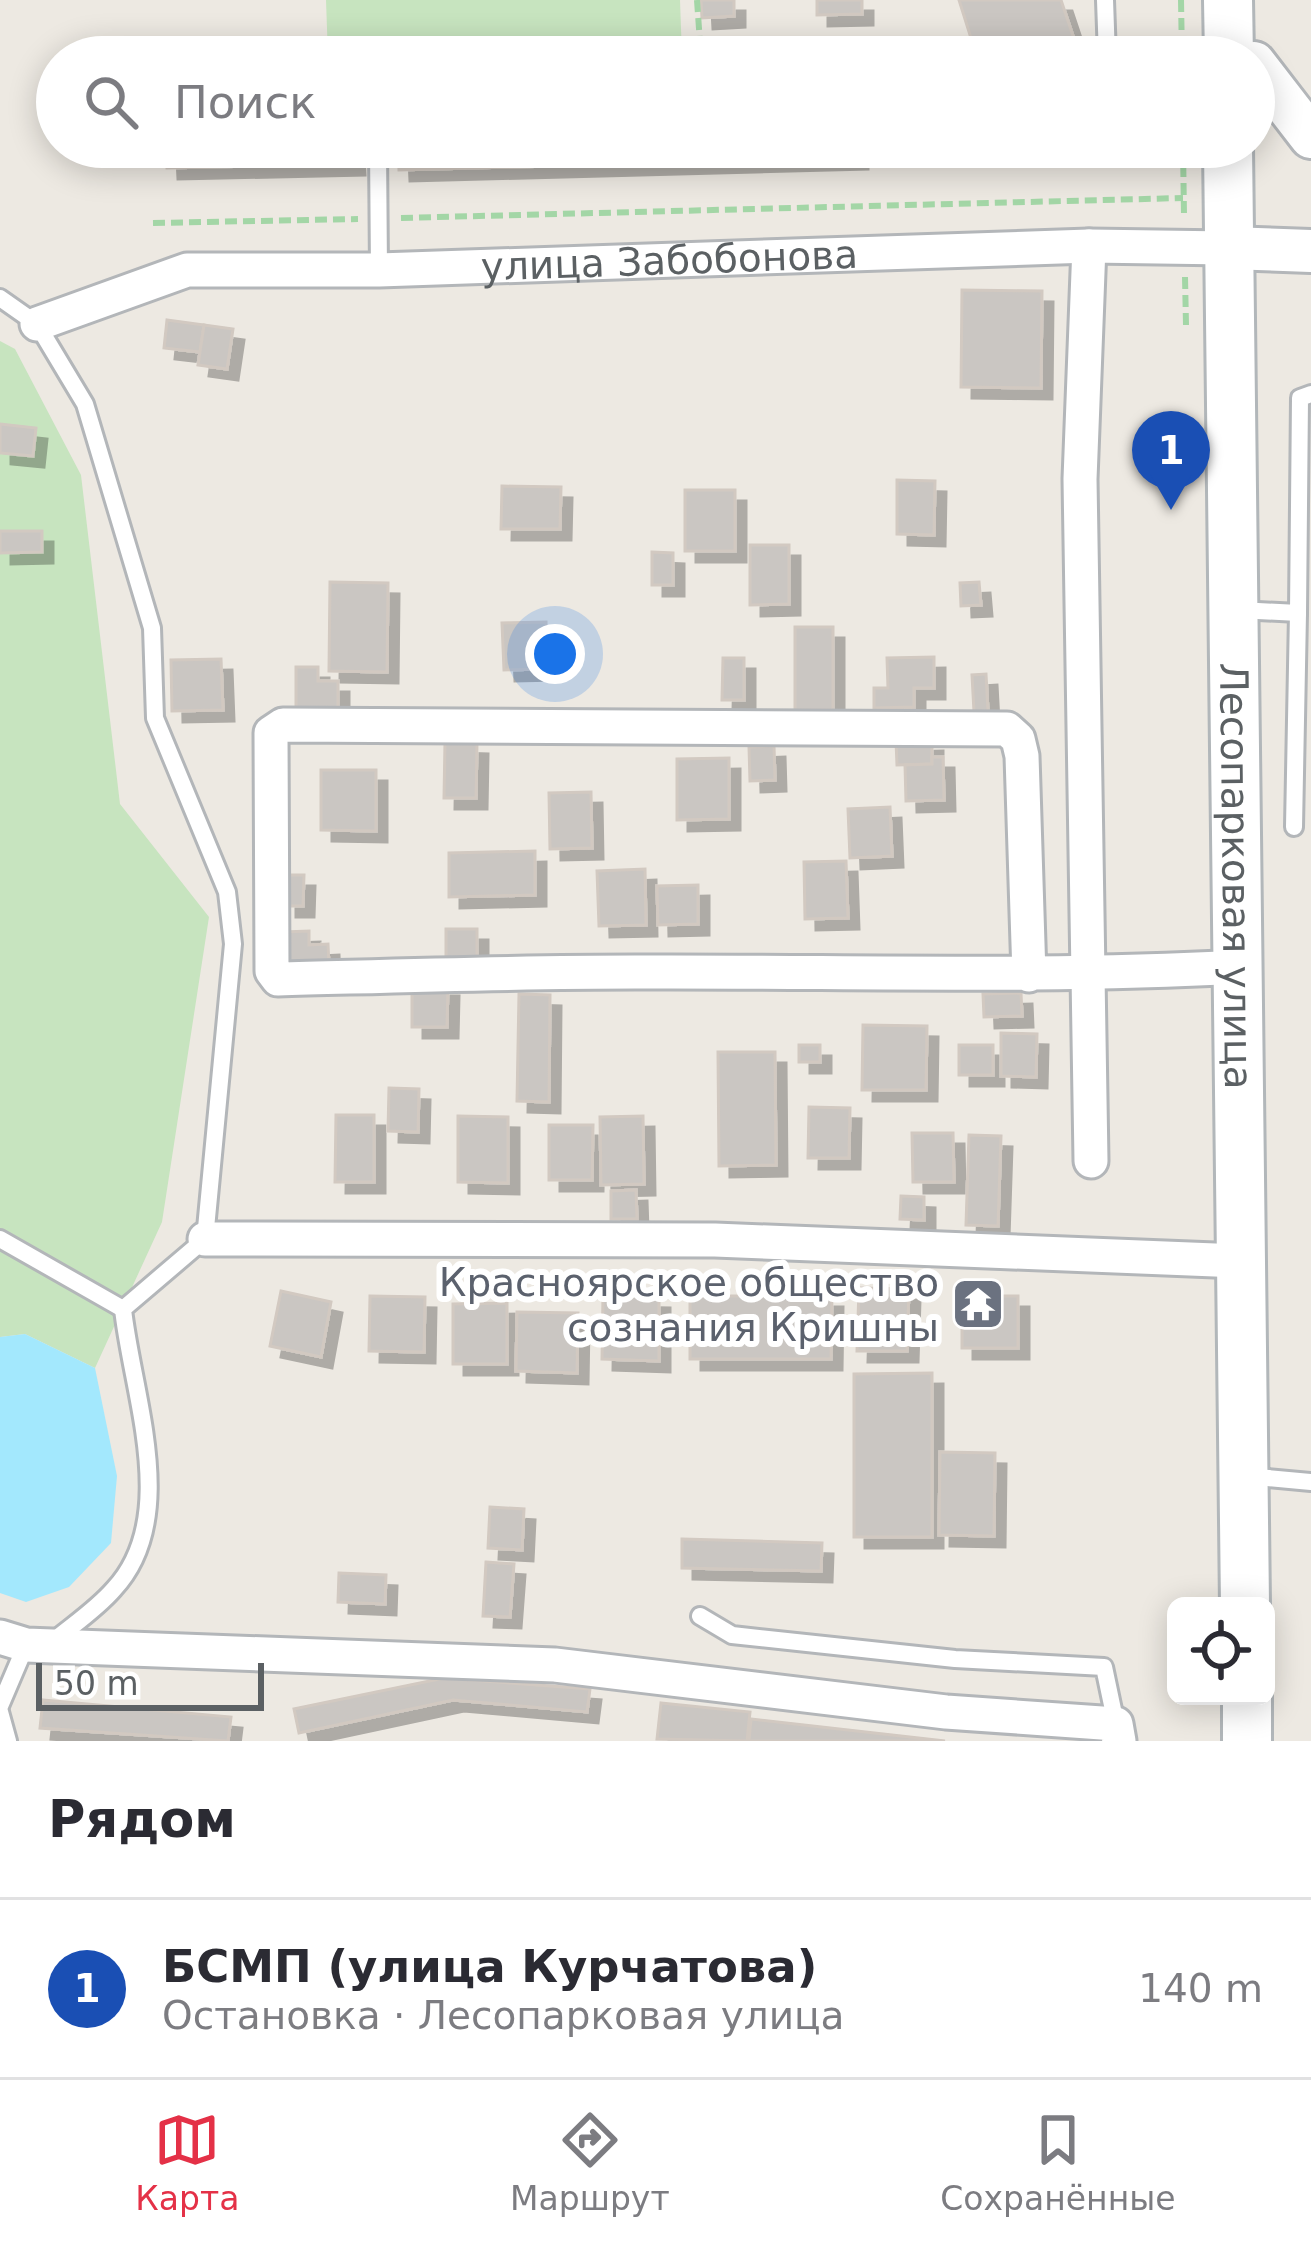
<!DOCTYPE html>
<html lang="ru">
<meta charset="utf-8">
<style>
:root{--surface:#fff;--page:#f2f2f3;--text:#2b2b33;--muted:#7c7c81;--line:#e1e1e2;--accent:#e43147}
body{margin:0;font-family:"DejaVu Sans",sans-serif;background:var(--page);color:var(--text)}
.controls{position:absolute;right:36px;bottom:36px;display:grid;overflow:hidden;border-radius:18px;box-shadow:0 6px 30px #0003}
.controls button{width:108px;height:108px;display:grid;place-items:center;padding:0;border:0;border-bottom:3px solid var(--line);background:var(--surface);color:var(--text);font:60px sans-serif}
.scale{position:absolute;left:36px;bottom:30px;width:228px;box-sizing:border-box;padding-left:12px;border:6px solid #5b6063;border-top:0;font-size:33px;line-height:42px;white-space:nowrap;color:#5b6063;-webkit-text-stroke:9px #fff;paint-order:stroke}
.you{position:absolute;left:555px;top:654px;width:42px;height:42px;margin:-30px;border:9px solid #fff;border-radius:50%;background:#1a73e8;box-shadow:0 0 0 18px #1a73e833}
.badge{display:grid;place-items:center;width:78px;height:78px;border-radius:50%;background:var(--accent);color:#fff;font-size:39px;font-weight:700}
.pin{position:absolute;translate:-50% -99px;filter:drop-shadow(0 3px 6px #0008)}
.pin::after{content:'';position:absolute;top:63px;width:42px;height:36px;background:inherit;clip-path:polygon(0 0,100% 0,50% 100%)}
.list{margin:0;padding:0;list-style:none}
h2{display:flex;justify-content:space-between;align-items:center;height:156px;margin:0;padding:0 48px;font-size:51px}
h2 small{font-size:39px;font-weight:400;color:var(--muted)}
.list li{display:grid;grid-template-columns:78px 1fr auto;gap:36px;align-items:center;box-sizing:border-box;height:180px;padding:0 48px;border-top:3px solid var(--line)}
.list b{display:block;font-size:45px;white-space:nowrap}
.list p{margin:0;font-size:39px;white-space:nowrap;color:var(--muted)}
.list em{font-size:39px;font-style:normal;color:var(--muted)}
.icon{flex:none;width:66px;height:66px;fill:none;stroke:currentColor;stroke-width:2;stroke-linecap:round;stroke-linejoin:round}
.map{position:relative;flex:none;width:1311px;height:1741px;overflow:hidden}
.search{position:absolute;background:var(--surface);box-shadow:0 6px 30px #0003;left:36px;right:36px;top:36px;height:132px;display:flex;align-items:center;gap:30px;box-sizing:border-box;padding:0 42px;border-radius:66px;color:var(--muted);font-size:45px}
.sheet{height:336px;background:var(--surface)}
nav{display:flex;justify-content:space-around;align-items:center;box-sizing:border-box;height:168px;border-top:3px solid var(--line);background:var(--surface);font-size:33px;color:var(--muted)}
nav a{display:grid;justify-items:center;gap:6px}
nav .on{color:var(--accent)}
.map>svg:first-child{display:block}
.green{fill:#c7e4bf}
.water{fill:#a3e8fd}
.building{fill:#cac6c2;stroke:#d2c9c1;stroke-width:3;filter:url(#shadow)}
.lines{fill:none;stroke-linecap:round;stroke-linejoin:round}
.service-casing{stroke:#b3b6b9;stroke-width:22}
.minor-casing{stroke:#b3b6b9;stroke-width:39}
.tertiary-casing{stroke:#b3b6b9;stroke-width:48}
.secondary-casing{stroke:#b2b7ba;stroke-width:54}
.path{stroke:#a3d6a6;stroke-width:6;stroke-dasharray:12 6;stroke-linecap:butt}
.service{stroke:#fff;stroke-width:16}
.minor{stroke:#fff;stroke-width:33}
.tertiary{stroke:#fff;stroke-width:42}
.secondary{stroke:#fff;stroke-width:48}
.labels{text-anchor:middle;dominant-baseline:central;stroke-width:12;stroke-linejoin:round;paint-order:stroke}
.street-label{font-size:39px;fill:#5b6063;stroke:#fff}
.worship-label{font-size:39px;fill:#5b616d;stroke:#fff;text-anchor:end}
</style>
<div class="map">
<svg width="1311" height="1741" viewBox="0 0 1311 1741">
<defs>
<filter id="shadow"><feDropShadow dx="11" dy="11" stdDeviation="0" flood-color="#0004"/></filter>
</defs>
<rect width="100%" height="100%" fill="#ede9e2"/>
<g class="green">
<polygon points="326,0 680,0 682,57 328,57"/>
<polygon points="0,341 15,349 81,475 120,804 209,917 162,1222 95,1368 25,1334 0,1337"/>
</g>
<polygon class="water" points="25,1334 95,1368 117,1476 111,1543 69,1587 26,1602 0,1593 0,1337"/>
<g class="building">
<polygon points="701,0 734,0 734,16 702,18"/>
<polygon points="817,0 862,0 862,14 817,15"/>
<polygon points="959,0 1061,0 1080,57 968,57 976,54"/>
<polygon points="166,147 353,147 354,164 167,168"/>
<polygon points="398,147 857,147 857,158 399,170"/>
<polygon points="962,290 1042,291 1041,388 961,387"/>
<polygon points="167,320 204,325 200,352 164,348"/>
<polygon points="204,325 233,329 227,369 198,365"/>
<polygon points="0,424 36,428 33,456 0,453"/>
<polygon points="897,480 935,481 934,535 897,534"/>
<polygon points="502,486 561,487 560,529 501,529"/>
<rect x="685" y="490" width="50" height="61"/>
<polygon points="0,531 42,531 42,552 0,553"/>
<polygon points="750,545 789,545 789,604 750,605"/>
<polygon points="652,552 673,553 673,585 652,585"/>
<polygon points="330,582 388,583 387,672 329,671"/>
<polygon points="979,582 981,605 961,606 960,583"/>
<polygon points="546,622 546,669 504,670 502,623"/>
<rect x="795" y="627" width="38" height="83"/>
<polygon points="934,657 934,688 914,688 914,707 874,708 874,688 888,688 887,658"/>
<polygon points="723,658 744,658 744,700 722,700"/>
<polygon points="221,659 223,710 172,711 171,660"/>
<polygon points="296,667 318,667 318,681 338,681 338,710 296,710"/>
<polygon points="986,674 988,711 974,712 972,675"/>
<polygon points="932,740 932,764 897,765 896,741"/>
<polygon points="445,742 477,743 476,798 444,798"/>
<polygon points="774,746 775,780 750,781 749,747"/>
<polygon points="932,757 943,757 944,800 906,801 905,765 932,764"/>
<polygon points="729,758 729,819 677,820 677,759"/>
<polygon points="321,770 376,770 376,831 321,830"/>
<polygon points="591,792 592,848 550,849 549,793"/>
<polygon points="890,807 892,856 850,858 848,809"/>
<polygon points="535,851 535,895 449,897 449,853"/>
<polygon points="846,861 848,918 805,919 804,862"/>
<polygon points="645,869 646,925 599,926 597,871"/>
<polygon points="285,875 304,875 303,906 285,906"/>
<polygon points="698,885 698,924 658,925 657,886"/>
<rect x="446" y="929" width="31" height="32"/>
<polygon points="309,931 309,945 328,944 329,967 284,968 284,932"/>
<polygon points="412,985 448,985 447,1027 412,1027"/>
<polygon points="1021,993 1022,1016 984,1017 983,994"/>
<polygon points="519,994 550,995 549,1102 517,1101"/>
<polygon points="863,1025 927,1026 926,1090 862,1090"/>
<polygon points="1001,1033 1037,1034 1036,1077 1001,1076"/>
<rect x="799" y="1045" width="21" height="17"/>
<rect x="959" y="1045" width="34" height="30"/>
<polygon points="718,1052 775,1052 776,1165 719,1166"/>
<polygon points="389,1088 419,1089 418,1132 388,1131"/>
<polygon points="809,1107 850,1108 849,1158 808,1158"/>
<polygon points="336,1115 374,1115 374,1182 335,1182"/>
<polygon points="458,1116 508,1117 508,1183 458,1182"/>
<polygon points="643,1116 644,1184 601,1185 600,1117"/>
<polygon points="549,1125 593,1125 592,1180 549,1180"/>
<polygon points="912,1133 953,1133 954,1182 913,1182"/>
<polygon points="969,1135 1001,1136 998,1226 966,1225"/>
<polygon points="636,1190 637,1219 611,1219 611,1191"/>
<polygon points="901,1196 924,1197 924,1220 900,1219"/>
<polygon points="859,1288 909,1289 907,1351 857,1351"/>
<polygon points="281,1291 331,1302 321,1357 270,1346"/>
<polygon points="370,1296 425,1297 424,1352 369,1351"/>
<polygon points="603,1296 659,1297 659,1361 602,1359"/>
<polygon points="690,1296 832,1296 831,1359 690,1359"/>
<rect x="962" y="1296" width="56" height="52"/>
<polygon points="507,1303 507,1364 453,1364 453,1304"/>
<polygon points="517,1312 578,1313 577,1373 516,1371"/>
<polygon points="932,1373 932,1537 854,1537 854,1374"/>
<polygon points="940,1452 995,1453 994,1536 939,1535"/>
<polygon points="490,1507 524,1509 522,1550 488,1548"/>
<polygon points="682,1539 822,1543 821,1571 682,1568"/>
<polygon points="486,1562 514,1564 510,1617 483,1616"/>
<polygon points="339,1573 386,1575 385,1604 338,1602"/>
<polygon points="444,1678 590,1689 587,1712 453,1700 299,1733 294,1709"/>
<polygon points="43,1700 231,1717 228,1741 40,1728"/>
<polygon points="661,1703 750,1712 747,1741 657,1739"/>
<polygon points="751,1719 945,1741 749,1741"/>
</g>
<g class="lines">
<g class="service-casing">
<g id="service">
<polyline points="1105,0 1107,57"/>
<polyline points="378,147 379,270"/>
<path d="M0,298L37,324L85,404L152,628L155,718L227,892L233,944L205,1239L123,1309C132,1394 181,1517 114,1589C96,1610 71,1626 50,1644"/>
<polyline points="1239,610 1298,613 1300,398 1311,394"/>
<polyline points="1294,827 1298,613"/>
<polyline points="0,1239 123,1309"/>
<polyline points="1246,1476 1311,1482"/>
<polyline points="700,1616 732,1635 955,1659 1104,1667 1116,1724"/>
<polyline points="0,1706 26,1645"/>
<polyline points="0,1712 8,1741"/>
</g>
</g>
<g class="minor-casing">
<g id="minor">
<polyline points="1089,246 1080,479 1091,1161"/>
<path id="s1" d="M37,324L187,270H379L1089,246L1228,248"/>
<path d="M1029,975L1022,756L1018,739L1007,729L283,725L271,733L272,971L278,979C397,976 516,972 635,972C837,971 1037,978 1239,967"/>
<polyline points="205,1239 715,1240 1240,1261"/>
<polyline points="0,1637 26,1645 555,1665 946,1712 1116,1724 1119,1741"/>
</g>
</g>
<g class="tertiary-casing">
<g id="tertiary">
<polyline points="1254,63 1311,137"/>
<polyline points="1228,248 1311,251"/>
</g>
</g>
<g class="secondary-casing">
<g id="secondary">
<polyline points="1228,0 1229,57"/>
<path id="s2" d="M1228,147L1245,1606"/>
<polyline points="1247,1696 1247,1741"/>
</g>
</g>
<g class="path">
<polyline points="697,0 701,57"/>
<polyline points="1181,0 1182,57"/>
<polyline points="1183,147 1184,215"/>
<polyline points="401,218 1183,198"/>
<polyline points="153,223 358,219"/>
<polyline points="1185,277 1186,325"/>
</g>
<use href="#service" class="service"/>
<use href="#minor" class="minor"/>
<use href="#tertiary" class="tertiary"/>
<use href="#secondary" class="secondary"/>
</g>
<defs>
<g id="temple-square" transform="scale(2.7)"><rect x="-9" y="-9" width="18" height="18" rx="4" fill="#6b7280" stroke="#fff"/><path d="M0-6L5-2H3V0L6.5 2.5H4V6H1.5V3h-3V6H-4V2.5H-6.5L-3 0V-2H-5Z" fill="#fff"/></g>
</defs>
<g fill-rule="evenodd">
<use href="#temple-square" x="978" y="1304"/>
</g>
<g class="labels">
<g class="street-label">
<text stroke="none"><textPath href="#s1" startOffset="642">улица Забобонова</textPath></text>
<text stroke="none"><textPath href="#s2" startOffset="729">Лесопарковая улица</textPath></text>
</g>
<g class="worship-label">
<text x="939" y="1282">Красноярское общество<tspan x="939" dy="45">сознания Кришны</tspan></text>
</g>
</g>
</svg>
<div class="controls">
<button><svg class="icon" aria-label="locate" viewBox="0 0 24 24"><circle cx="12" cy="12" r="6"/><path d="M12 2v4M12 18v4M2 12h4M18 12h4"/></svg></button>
</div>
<div class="scale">50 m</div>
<div class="you"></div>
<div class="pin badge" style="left:1171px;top:510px;background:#1a4fb4">1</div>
<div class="search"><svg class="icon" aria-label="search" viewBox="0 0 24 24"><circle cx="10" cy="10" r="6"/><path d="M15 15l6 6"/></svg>Поиск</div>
</div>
<section class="sheet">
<h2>Рядом<small></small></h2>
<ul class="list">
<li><span class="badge" style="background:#1a4fb4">1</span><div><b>БСМП (улица Курчатова)</b><p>Остановка · Лесопарковая улица</p></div><em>140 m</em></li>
</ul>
</section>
<nav>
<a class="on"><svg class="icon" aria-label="map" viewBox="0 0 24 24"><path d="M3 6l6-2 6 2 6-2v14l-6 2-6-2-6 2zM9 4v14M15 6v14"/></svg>Карта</a>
<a><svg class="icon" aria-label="directions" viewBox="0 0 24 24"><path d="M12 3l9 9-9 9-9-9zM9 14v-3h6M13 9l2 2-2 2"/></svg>Маршрут</a>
<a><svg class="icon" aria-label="saved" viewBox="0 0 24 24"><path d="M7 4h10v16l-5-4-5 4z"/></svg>Сохранённые</a>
</nav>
